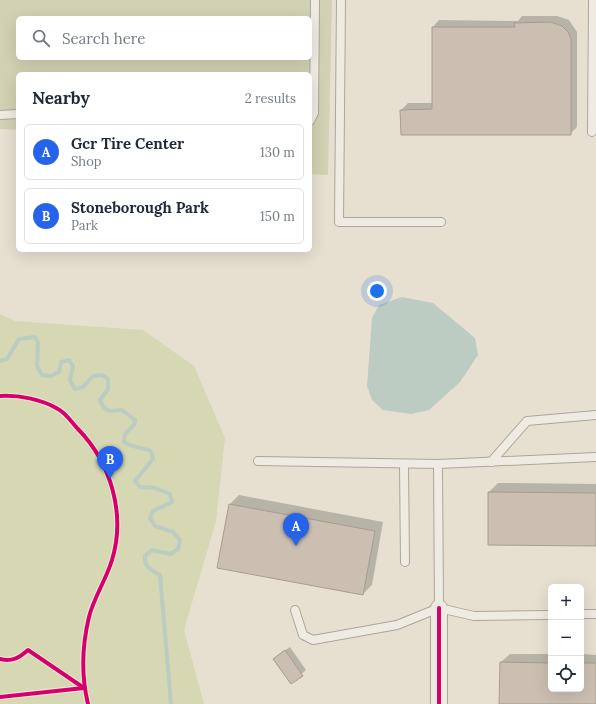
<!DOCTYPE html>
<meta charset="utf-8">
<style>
:root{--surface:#fff;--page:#f6f6f7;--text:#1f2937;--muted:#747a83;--line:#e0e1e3;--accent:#2563eb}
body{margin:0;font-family:Lora,serif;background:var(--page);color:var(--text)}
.controls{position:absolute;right:12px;bottom:12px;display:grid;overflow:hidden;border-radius:6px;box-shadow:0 4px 16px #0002}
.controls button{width:36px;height:36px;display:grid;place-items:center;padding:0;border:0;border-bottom:1px solid var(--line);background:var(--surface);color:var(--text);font:20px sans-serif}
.you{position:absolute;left:377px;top:291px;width:14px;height:14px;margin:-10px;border:3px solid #fff;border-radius:50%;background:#1a73e8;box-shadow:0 0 0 6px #1a73e833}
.badge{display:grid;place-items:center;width:26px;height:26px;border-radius:50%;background:var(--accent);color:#fff;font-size:13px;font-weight:700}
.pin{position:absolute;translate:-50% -33px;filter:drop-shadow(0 1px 2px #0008)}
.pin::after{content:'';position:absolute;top:21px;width:14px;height:12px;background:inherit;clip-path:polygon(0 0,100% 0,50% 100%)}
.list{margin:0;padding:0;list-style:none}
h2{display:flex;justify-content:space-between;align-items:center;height:52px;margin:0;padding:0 16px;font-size:17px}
h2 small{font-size:13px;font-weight:400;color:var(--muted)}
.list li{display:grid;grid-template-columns:26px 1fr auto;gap:12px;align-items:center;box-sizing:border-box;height:56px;margin:0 8px 8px;padding:0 8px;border:1px solid var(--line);border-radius:6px}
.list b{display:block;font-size:15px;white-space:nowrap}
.list p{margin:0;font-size:13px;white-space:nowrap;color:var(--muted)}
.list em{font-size:13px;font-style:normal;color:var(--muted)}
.icon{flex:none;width:22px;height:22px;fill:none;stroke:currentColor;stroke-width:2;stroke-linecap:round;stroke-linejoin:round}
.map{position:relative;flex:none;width:596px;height:704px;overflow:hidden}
.search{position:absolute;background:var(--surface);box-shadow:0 4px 16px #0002;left:16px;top:16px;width:296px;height:44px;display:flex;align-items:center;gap:10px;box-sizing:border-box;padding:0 14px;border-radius:6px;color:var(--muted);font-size:15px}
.panel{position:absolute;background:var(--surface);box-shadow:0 4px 16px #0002;left:16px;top:72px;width:296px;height:180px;border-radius:6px}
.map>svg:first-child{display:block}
.green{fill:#d6d7b3}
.cemetery{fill:#d1d1b3;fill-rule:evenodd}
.water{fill:#bcccc2}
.shadow{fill:#0003}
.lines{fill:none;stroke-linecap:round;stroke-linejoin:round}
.stream{stroke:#bcccc2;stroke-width:4}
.building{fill:#cbbfb2;stroke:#a89c90}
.service-casing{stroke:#ada599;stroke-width:10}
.minor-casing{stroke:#ada599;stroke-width:18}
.service{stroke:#efebe3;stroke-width:8}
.minor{stroke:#efebe3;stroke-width:16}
.cycleway-casing{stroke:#f7eed8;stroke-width:6}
.cycleway{stroke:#d6006c;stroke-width:4}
</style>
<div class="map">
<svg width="596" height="704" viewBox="0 0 596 704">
<rect width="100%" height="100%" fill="#e7e0d1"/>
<polygon class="green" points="0,314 15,321 143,330 194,366 225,438 216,521 184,630 204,704 0,704"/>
<path class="cemetery" d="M0,0H332L328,175L310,174V74H18V130L0,129ZM18,18H310V58H18Z"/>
<polygon class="water" points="402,297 433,303 475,338 478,355 460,382 429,410 411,414 383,410 372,400 367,386 372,318 379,305"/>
<g class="shadow">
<polygon points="522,16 557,16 569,20 577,32 577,127 570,134 401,110 408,103 433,103 433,27 439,20 518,21"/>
<polygon points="498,483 596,484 596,545 489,492"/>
<polygon points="239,495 383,522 372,585 363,594 218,567 230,504"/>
<polygon points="290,647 306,670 291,683 278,655"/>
<polygon points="510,654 551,654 551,689 581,689 581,654 596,655 596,704 500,704 501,662"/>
</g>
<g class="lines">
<path class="stream" d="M0,361L7,359L19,339L35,337L38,343L37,366L42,375L51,376L59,372L61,362L69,360L73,366L70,380L75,389L83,387L93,376L102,375L108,379V389L100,400L104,408L110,411L122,410L135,420L134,425L125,434L124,442C132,448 142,447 151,451L153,459L135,481L140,487L155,488L170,494L172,502L153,511L150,518L155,526L173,532L180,540L178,549L171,554L152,550L145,556C144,567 151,570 160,575L171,704"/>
</g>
<g class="building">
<polygon points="550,22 562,26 568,32 571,39 571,135 401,135 400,110 432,109 432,27 515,27 514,23"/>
<polygon points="488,492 596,493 596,546 488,545"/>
<polygon points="229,504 375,531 363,595 217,568"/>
<polygon points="285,650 303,676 291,684 273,659"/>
<polygon points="500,662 551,663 551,689 581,689 581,663 596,663 596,704 499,704"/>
</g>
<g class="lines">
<g class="service-casing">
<g id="service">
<polyline points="341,0 339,222 441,222"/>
<polyline points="0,115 18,114"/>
<polyline points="310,121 314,113 315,0"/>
<polyline points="592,132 593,0"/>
<polyline points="258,461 438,464"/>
<polyline points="491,462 527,421 596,415"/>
<polyline points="404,464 405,562"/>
<polyline points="439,608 438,464 596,457"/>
<polyline points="295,610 303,635 313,640 397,625 439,608 474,616 551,615"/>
<polyline points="581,614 596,614"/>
</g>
</g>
<g class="minor-casing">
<polyline id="minor" points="439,608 439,704"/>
</g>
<use href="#service" class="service"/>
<use href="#minor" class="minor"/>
<g class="cycleway-casing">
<g id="cycleway">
<path d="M0,396C19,395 41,399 58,409C66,413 72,423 78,429C111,463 126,514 112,560C106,580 94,597 89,617C82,646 81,675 88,704"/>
<polyline points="439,608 439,704"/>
<path d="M0,659C12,662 19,658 28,650L84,688"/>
<polyline points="0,697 84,688"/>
</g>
</g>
<use href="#cycleway" class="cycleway"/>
</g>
</svg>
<div class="controls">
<button>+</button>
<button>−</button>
<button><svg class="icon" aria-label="locate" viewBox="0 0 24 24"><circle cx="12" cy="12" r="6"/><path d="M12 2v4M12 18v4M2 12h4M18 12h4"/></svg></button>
</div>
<div class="you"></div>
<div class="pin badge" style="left:296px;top:546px">A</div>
<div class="pin badge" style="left:110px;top:479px">B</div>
<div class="search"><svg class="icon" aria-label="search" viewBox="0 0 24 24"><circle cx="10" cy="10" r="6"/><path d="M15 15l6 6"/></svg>Search here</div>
<section class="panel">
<h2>Nearby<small>2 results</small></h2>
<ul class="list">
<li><span class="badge">A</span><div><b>Gcr Tire Center</b><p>Shop</p></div><em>130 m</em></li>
<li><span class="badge">B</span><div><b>Stoneborough Park</b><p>Park</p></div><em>150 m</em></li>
</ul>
</section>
</div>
